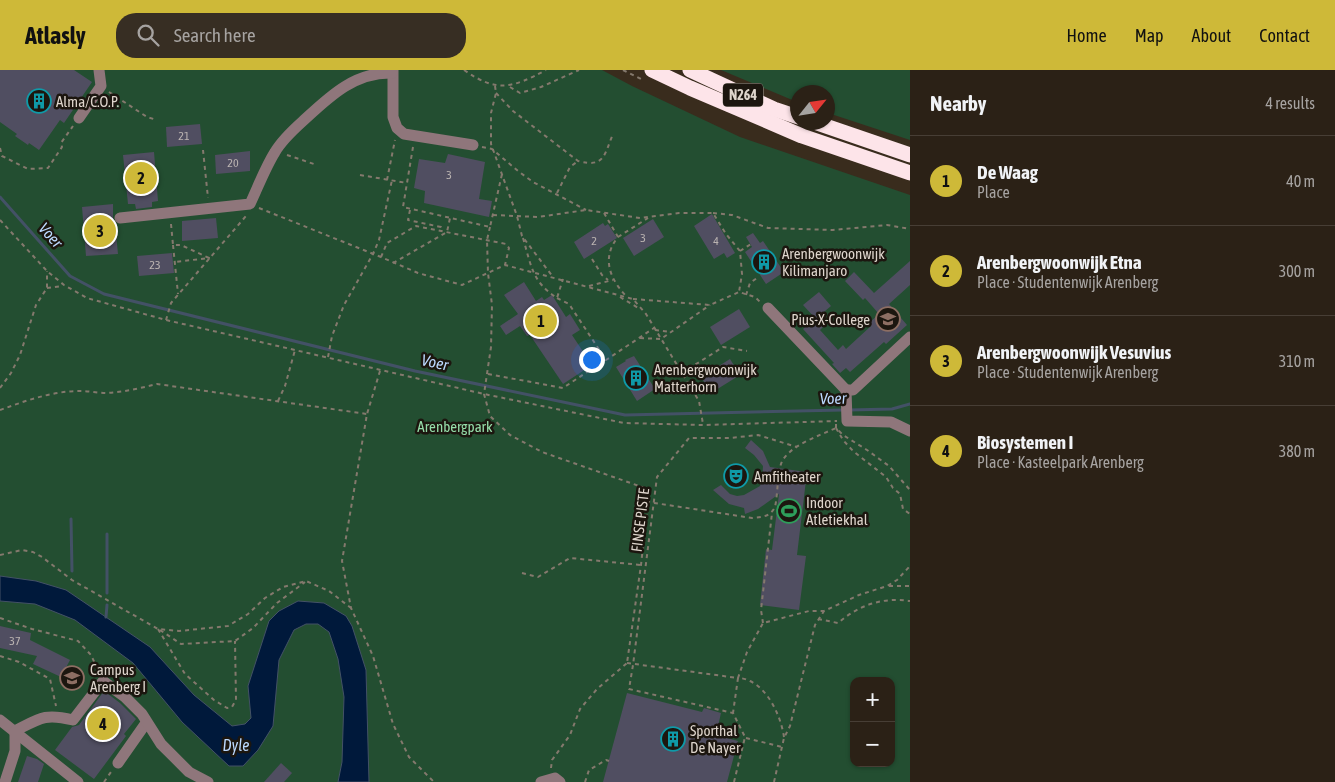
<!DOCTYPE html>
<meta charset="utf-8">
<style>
:root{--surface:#2b2116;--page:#372e23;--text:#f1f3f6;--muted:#a6a3a1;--line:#473e35;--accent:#ceb938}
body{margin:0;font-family:"Asap Condensed",sans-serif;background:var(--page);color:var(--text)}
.controls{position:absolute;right:15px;bottom:15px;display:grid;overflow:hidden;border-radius:10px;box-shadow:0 1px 4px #0004}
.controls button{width:45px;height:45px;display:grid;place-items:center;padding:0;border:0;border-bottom:1px solid var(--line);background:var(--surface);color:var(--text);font:25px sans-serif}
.compass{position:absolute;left:790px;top:15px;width:45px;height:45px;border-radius:50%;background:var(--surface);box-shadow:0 1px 4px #0004;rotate:60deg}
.you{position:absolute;left:591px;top:289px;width:18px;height:18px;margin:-12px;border:4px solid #fff;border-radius:50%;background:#1a73e8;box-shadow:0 0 0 8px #1a73e833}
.badge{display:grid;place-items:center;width:32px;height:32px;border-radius:50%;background:var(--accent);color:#111;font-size:16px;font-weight:700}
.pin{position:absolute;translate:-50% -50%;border:2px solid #fff;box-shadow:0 1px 5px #0006}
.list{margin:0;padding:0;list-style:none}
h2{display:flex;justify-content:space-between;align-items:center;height:65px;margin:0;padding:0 20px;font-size:21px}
h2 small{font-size:16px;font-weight:400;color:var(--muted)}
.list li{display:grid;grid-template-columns:32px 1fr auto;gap:15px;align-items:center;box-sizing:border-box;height:90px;padding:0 20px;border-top:1px solid var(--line)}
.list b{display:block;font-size:19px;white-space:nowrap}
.list p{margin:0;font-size:16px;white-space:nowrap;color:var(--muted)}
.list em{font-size:16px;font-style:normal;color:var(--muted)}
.icon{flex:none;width:28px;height:28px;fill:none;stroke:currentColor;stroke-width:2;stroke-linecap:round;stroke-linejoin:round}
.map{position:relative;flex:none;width:910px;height:712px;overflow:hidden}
header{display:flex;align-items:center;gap:30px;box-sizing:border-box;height:70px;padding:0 25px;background:var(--accent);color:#111}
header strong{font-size:24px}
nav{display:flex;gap:28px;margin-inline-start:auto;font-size:18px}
.search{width:350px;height:45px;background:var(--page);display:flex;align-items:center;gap:12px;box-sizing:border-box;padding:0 18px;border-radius:20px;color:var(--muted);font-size:19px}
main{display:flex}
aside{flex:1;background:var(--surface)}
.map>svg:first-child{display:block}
.green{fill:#234e31;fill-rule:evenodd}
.water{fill:#00193b;stroke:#435166}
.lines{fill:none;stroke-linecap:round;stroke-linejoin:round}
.stream{stroke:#435166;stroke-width:3}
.building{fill:#504e61}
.path{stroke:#84796d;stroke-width:2;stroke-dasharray:4 4;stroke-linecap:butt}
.minor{stroke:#8f767b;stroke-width:11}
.highway{stroke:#fde4e9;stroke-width:15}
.labels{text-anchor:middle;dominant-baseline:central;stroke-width:5;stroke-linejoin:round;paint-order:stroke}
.number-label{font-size:12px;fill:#bab3b1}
.shield{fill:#1c160f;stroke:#a49c93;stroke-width:1}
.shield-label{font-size:14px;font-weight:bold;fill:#ded5cc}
.poi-label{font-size:15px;fill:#ded5cc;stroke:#1c160f;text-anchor:start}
.park-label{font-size:15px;fill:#95dda9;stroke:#1c160f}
.street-label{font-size:15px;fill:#ded5cc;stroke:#1c160f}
.water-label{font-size:16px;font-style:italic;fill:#bcd9ff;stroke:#1c160f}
</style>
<header>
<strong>Atlasly</strong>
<div class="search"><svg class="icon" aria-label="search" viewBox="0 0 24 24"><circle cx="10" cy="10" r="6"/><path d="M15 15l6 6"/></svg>Search here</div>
<nav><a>Home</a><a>Map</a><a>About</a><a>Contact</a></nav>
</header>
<main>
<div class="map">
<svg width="910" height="712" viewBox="0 0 910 712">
<rect width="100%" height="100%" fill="#392c1d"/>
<g class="green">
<path d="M0,0H602L632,16L740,67L910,125V712H0ZM854,611H891V693H854Z"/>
<polygon points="721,0 910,0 910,70 828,43 828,22 798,22 797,32"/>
</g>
<polygon class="water" points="0,506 36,511 66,520 150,577 194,625 232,656 245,654 251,648 248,616 269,551 279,541 298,531 324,533 346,546 352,556 366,600 369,712 338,712 342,692 344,627 338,589 329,562 318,554 306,554 294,560 279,590 273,656 258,680 243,696 229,696 182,652 133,593 75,550 35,534 0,531"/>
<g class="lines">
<g class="stream">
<polyline points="0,127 70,206 104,224 415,301 625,345 843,340"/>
<polyline points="849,340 892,339 910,334"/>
<polyline points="71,449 72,501"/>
<polyline points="107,464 107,523"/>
<polyline points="106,547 107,535"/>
</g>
</g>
<g class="building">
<polygon points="0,0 74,0 92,12 64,53 60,50 39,80 29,73 28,75 15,66 17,64 0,52"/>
<polygon points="200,54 202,74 167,77 166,57"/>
<polygon points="250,81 250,101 216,104 215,85"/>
<polygon points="154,82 158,131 152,132 152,137 136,139 135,134 128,134 123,85"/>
<polygon points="448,84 485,92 479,129 492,131 489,147 424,133 425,121 414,118 419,89 445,93"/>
<polygon points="113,134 113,148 115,153 118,184 86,186 82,137"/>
<polygon points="712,144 735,183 727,188 724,183 714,189 694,156"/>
<polygon points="216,148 218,168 182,171 182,151"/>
<polygon points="653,149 664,167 634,186 623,168"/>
<polygon points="603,153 605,156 608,154 617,168 584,189 574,172"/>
<polygon points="753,163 760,173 763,171 784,202 766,214 745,182 752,177 746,167"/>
<polygon points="172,183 174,203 139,206 137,186"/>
<polygon points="910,191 910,215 889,234 907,255 886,274 884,272 850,302 846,298 840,303 832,294 834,293 803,259 815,248 803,235 819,222 831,236 819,246 826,254 820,260 838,280 843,275 846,279 871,256 869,253 879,244 865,228 863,230 845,211 854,202 874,223"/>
<polygon points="524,212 536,231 542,227 544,230 552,225 566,247 570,244 580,260 572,265 592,295 563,314 530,265 527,266 520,256 506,265 500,256 518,244 504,225"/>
<polygon points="739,239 750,257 721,275 710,257"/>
<polygon points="634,286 655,319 637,331 616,297 626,291 625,290"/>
<polygon points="730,289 740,305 711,323 701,307"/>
<polygon points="751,370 763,381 770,397 807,402 797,485 806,486 799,540 760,535 766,479 772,480 779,424 758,439 745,444 744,438 729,434 713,420 721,415 730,424 737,426 744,425 760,416 762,410 763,396 754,385 745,378"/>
<polygon points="0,556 31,563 30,570 70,590 61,607 33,594 37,586 0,578"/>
<polygon points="104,621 120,633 136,649 124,664 126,666 94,709 55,680 72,657 79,655"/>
<polygon points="627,623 702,642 704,638 721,643 716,665 738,671 727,712 603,712"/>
<polygon points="27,686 37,689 44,694 38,712 18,712"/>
<polygon points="281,693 292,703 284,712 264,712"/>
</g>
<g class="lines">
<g class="path">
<path d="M464,0C497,23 512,18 546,0"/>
<polyline points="623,0 643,10"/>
<polyline points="495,16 496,23 491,43 491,74 517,146 522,166 553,207"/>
<polyline points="510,17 520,23 541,17 579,0"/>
<polyline points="109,22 147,47 157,50"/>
<path d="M496,23L513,41L578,91C605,98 604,85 613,64"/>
<polyline points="413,77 403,137 490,157 502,104"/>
<polyline points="482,77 492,79 518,101 533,112 586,140"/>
<polyline points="0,78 2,86 28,99 48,98 62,77 61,73 73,56"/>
<polyline points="203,80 208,128"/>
<polyline points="287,85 317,95"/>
<polyline points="360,105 407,113"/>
<polyline points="387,110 395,70"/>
<polyline points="557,123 570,97 578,91"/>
<polyline points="259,138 381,187 418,203 462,215 505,195 633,229 646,244 699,331 703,354"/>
<polyline points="410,140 408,150 441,157 440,161"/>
<path d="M604,143L618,167C601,188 610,209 626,226"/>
<polyline points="713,143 732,145 768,158 833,160 887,155 910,159"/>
<polyline points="493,145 538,147 586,140 640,148 679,143 713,143 726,164 740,181 742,204 739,222"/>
<polyline points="0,150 47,201 64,215 87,228 166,250 484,324 624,353 703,355 837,351"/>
<polyline points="171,154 173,175 181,175 209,188 175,192"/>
<polyline points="490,157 487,170 488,203 492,235 491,277 484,324 490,346 510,365 542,382 642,417 647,419 649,422 641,495 627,593"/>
<polyline points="618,167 648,148"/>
<path d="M523,168C531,195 532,212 557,228L563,209"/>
<polyline points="173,175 178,224"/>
<polyline points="740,181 751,174"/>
<polyline points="381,187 387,173 416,156 506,174 509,178 505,195"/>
<polyline points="592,189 602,205 608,210"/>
<polyline points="393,193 447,162 450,148"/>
<polyline points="589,216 613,210"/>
<polyline points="47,218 62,216"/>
<polyline points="746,225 750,213 757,208"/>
<polyline points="620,227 640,239"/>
<polyline points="557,228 569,234 606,290 654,258"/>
<polyline points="633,229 710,235 739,222 755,227 760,232"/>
<polyline points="166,250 171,233 246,146"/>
<polyline points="655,260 670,262"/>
<polyline points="640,268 661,269 710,235"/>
<polyline points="328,287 332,266 344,235 373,184 379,170 392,110"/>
<polyline points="380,301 367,344 342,491 351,538 373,586 393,654 409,687 434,712"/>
<polyline points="682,303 723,277 747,281"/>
<polyline points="488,304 563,318 605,290"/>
<polyline points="0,318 11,303 20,285 36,235 47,218 47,201"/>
<polyline points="278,331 285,316 295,280"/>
<path d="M0,340C25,331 52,321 80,321C89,321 98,323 107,323C124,322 141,318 157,314L367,344"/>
<polyline points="836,354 836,358 843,365 867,380 889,396 910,420"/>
<polyline points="836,358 843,370 853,381 886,407 893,418 900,424 903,439 910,444"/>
<path d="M638,432H648L752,448C762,447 770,447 775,437C778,423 777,407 781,394C787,376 821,365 836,358"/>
<polyline points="0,485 22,480 33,482 42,487 72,510 158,559 179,561 228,556 248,544 265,528 283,517 306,511 329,521 351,538"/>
<polyline points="522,503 538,507 570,488 641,495"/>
<polyline points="889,516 910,516"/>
<polyline points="0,548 32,559 78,571 91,585 99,602"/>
<path d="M818,549L838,553C859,535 882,527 910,531"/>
<polyline points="763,553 761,540 772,443"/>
<polyline points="158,559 185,604 214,630 227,638 232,637 236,630 235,571"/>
<polyline points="160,560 181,574 235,571 253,558 277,533 305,512"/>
<polyline points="0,586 19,592 50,609 56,636"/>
<polyline points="627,593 738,608 733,643"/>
<path d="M784,667C781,647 769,620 750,611C746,609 742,608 738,608L747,582L763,553L809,541H824"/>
<polyline points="746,668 782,677"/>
<polyline points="551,698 552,690 570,665 580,639 597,619 627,593"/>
<polyline points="104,712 111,702"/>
<polyline points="585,712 589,700 606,690 609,691"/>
<polyline points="734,712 745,667 733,643 629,619 633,595 657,407 689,368 730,368 758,365 797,377"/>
<polyline points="774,712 784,668 790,656 815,555 824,541 859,525 887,516 897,510 910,496"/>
</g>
<g class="minor">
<polyline points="393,0 393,47 397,58 404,64 473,75"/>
<polyline points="79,48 101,16 99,0"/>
<path d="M120,148L250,134C258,117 265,98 275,82C282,70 293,60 303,51C329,27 354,2 392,3"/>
<polyline points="768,238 846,320 847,351 891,352 910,361"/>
<polyline points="846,320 853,320 910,267"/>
<polyline points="0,650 78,712"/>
<polyline points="118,693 146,653"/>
<path d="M5,712L15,681V661C40,648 45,643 73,650L103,611L125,627L142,644L161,674L189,702L208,712"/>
<polyline points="541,712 555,708 560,712"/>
</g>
<g class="highway">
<polyline points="652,0 690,18 802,66 910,103"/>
<polyline points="690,0 774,39 798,47"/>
<polyline points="814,52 910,85"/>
</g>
</g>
<defs>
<g id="building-ring" transform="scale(1.25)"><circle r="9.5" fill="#1c160f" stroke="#0f9aa8" stroke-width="1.5"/><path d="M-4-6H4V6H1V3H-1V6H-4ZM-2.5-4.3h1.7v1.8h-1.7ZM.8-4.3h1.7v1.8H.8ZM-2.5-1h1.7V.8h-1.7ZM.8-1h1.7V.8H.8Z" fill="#0f9aa8"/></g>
<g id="university-ring" transform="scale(1.25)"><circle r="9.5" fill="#1c160f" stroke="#8d6e63" stroke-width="1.5"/><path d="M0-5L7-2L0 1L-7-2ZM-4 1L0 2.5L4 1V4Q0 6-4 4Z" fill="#8d6e63"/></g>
<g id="theatre-ring" transform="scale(1.25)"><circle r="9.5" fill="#1c160f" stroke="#0f9aa8" stroke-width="1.5"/><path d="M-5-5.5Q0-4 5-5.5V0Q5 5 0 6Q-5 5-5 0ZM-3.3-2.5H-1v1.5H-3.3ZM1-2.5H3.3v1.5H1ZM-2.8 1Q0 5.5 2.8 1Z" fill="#0f9aa8"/></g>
<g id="stadium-ring" transform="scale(1.25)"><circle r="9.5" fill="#1c160f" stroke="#2e9e5b" stroke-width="1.5"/><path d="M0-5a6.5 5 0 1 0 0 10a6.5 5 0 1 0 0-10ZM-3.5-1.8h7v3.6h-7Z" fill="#2e9e5b"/></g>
</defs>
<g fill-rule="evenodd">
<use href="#building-ring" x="39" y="31"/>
<use href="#building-ring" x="764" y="192"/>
<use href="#university-ring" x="888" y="249"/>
<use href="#building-ring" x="636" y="308"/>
<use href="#theatre-ring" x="736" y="406"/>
<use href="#stadium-ring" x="789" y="441"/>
<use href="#university-ring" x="72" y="608"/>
<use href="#building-ring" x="673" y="669"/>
</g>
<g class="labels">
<g class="number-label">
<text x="184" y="66">21</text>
<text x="233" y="93">20</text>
<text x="449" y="105">3</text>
<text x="643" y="168">3</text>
<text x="594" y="171">2</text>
<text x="716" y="171">4</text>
<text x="155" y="195">23</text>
<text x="15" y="571">37</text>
</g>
<rect class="shield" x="723" y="13.5" width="40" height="23" rx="4"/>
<g class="shield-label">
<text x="743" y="25">N264</text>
</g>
<g class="poi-label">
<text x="56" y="31">Alma/C.O.P.</text>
<text x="782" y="183">Arenbergwoonwijk<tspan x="782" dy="17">Kilimanjaro</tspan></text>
<text x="870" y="249" text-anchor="end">Pius-X-College</text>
<text x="654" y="299">Arenbergwoonwijk<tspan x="654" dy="17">Matterhorn</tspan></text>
<text x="754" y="406">Amfitheater</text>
<text x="806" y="432">Indoor<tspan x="806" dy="17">Atletiekhal</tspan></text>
<text x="90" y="599">Campus<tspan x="90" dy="17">Arenberg I</tspan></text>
<text x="690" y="660">Sporthal<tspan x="690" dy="17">De Nayer</tspan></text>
</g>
<g class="park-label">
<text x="455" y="356">Arenbergpark</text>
</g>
<g class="street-label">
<text transform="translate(640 450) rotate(-83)">FINSE PISTE</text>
</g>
<g class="water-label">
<text transform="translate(51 165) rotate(48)">Voer</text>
<text transform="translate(435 292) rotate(12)">Voer</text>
<text transform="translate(833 328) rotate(-1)">Voer</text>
<text x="236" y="675">Dyle</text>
</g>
</g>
</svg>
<div class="controls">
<button>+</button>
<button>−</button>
</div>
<svg class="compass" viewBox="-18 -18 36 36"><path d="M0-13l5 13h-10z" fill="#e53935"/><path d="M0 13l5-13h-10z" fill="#a6a3a1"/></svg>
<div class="you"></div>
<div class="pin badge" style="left:541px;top:251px">1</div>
<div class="pin badge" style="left:141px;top:108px">2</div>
<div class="pin badge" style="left:100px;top:161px">3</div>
<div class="pin badge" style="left:103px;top:654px">4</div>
</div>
<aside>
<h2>Nearby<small>4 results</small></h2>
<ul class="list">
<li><span class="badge">1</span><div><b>De Waag</b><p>Place</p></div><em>40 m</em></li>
<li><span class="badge">2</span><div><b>Arenbergwoonwijk Etna</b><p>Place · Studentenwijk Arenberg</p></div><em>300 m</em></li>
<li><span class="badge">3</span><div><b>Arenbergwoonwijk Vesuvius</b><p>Place · Studentenwijk Arenberg</p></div><em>310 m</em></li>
<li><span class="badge">4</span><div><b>Biosystemen I</b><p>Place · Kasteelpark Arenberg</p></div><em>380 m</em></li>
</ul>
</aside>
</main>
